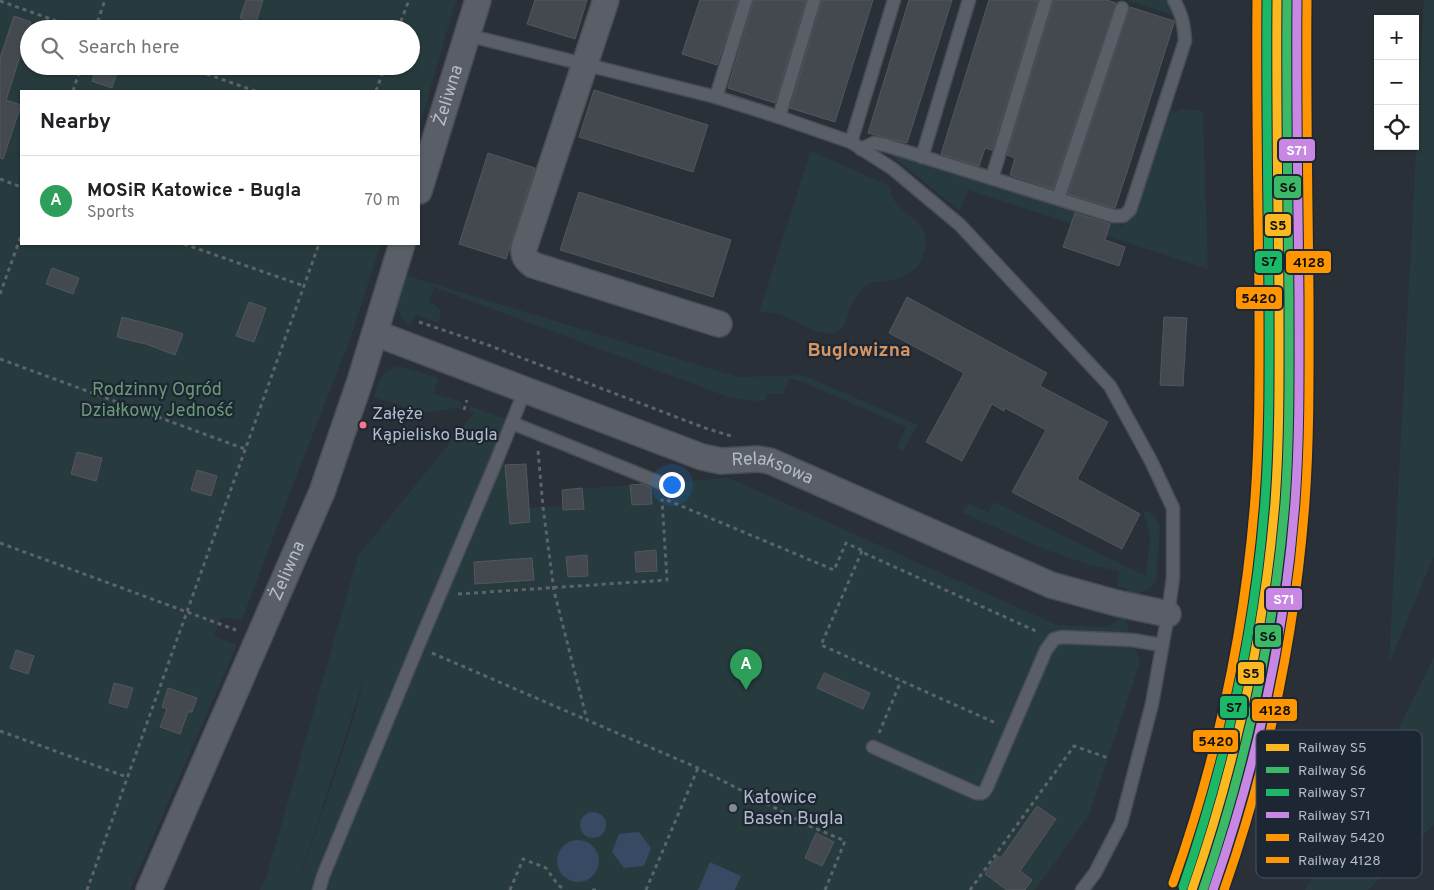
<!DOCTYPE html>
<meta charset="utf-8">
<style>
:root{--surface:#fff;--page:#f6f6f6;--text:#202124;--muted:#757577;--line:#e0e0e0;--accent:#848b96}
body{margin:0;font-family:Overpass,sans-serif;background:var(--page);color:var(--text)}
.controls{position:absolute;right:15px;top:15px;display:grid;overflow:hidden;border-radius:0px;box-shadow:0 1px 4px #0004}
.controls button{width:45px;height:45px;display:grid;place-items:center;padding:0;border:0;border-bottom:1px solid var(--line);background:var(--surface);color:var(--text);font:25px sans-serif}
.you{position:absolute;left:671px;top:484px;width:18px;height:18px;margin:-12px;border:4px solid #fff;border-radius:50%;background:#1a73e8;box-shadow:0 0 0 8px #1a73e833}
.badge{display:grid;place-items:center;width:32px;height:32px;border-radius:50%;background:var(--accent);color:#fff;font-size:16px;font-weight:700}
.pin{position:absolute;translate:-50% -41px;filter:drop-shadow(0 1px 2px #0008)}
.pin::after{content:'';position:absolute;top:26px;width:18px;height:15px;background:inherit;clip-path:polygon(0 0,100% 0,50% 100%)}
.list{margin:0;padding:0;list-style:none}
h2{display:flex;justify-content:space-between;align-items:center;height:65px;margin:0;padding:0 20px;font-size:21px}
h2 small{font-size:16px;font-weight:400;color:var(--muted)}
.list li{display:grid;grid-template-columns:32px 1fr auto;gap:15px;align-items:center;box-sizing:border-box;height:90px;padding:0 20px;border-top:1px solid var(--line)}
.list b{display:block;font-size:19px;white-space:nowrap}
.list p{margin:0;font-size:16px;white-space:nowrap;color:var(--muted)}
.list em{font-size:16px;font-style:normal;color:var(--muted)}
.icon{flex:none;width:28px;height:28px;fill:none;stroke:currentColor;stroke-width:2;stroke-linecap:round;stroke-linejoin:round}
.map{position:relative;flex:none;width:1434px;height:890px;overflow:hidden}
.search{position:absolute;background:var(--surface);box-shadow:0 1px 4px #0004;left:20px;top:20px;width:400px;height:55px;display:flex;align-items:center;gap:12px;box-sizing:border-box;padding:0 18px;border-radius:28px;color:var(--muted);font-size:19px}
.panel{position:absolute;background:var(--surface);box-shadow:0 1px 4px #0004;left:20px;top:90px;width:400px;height:155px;border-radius:0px}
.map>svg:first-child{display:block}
.green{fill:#273a3e;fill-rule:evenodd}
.water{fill:#384963}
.building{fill:#444950;stroke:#52575f}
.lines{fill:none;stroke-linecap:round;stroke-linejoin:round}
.service-casing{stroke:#484c53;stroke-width:15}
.minor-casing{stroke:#484c53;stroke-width:28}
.path{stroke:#5d636a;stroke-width:3;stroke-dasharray:4 4;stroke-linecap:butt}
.service{stroke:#5a5e66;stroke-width:12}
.minor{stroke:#5a5e66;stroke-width:25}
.rail-1-casing{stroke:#1d2633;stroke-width:12}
.rail-2-casing{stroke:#1d2633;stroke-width:12}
.rail-3-casing{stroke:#1d2633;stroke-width:12}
.rail-4-casing{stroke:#1d2633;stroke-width:12}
.rail-5-casing{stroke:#1d2633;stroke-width:12}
.rail-6-casing{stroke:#1d2633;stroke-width:12}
.rail-1{stroke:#fbb81f;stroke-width:9}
.rail-2{stroke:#3cb967;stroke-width:9}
.rail-3{stroke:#1ab867;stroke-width:9}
.rail-4{stroke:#c787e3;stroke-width:9}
.rail-5{stroke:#ff9500;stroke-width:9}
.rail-6{stroke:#ff9500;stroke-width:9}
.bus-dot{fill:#fc738d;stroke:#1d2633;stroke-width:2}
.poi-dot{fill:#848b96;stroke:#1d2633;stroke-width:2}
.labels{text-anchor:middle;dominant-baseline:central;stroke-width:4.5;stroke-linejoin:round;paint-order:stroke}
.bus-label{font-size:17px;fill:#b4bcc9;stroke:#1d2633;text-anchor:start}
.street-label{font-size:18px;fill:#b4bcc9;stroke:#1d2633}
.park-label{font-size:18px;fill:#6b9a76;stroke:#1d2633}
.poi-label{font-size:18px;fill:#b4bcc9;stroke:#1d2633;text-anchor:start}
.neighbourhood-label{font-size:19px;font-weight:bold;fill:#d59563;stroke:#1d2633}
.key{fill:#1d2633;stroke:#4a5360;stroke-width:1}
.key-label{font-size:14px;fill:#b4bcc9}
.line-badge{stroke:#1d2633;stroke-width:2}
.badge-label{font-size:14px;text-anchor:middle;font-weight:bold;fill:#fff}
.pale-badge-label{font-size:14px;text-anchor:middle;font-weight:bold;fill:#111}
</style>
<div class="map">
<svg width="1434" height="890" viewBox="0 0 1434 890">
<rect width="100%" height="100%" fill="#2a3038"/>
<g class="green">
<path d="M0,0H456L419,128V91H21V244H381L348,345L294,482L242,620L221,617L214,636L237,645L130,890H0ZM29,29H411V66H29Z"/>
<polygon points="1129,0 1170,0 1175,16 1129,1"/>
<polygon points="1424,0 1434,0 1434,556 1389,663"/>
<polygon points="1183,109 1203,111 1208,269 968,190 960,211 883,149 1123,226 1125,218 1136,211 1171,110 1175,112"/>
<path d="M811,151L890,186C891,191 891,196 894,200C903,214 926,222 926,241C926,262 911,277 891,280C882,282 874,280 866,286C859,291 852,303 849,311C846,320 846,329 835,332C818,337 803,324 789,318C780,313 769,312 759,312Z"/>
<path d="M405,275L738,377L803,375L918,425L903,451L897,448L906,427L803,382L789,378L783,394H766V400L753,401L731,398L434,287L429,302C439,307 444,311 438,323L416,315L410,326C390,310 399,295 405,275Z"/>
<path d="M396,367H402L438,378L434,394L462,402L460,409L456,408L425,413L374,397C379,381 379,374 396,367Z"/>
<path d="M470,406L508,420L490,459L505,465L526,464L528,508L563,506L562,490L729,478L1057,625L1107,627L1124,616L1140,662L1089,815L1035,890H260L266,878L358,556L474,413L468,411ZM364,678L354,718L298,886V885Z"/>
<path d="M994,502L1146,576L1150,539L1143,510C1154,513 1157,517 1160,528L1156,581C1149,591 1139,594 1127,594V589L1117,586L1119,571L1090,565L1047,550L963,513L965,507L970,504L989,513Z"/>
<polygon points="1434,657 1434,824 1368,890 1305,890 1347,826 1396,734"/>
</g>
<g class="water">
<circle cx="593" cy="825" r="13"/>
<polygon points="639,832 651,848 644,866 624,868 612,852 619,834"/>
<circle cx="578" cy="861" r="21"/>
<polygon points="710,862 741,876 735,890 698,890"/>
</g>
<g class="building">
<polygon points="246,0 263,0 256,23 240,18"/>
<polygon points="535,0 587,0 575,39 527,24"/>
<polygon points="700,0 738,0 717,65 682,54"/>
<polygon points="754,0 806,0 775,103 728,88"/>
<polygon points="822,0 873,0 835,122 790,108"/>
<polygon points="909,0 952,0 907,143 868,133"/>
<polygon points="989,0 1038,0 992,150 985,148 979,166 941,154"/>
<polygon points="1054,0 1106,0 1116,3 1053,189 1010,175 1015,158 1007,155"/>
<polygon points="1130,7 1174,21 1174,23 1127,172 1115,208 1114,208 1068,194"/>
<polygon points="14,16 31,22 6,100 21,105 3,159 0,158 0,58"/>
<polygon points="97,66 119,66 112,88 92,81"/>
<polygon points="594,90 708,125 693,172 579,137"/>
<polygon points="488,153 535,168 506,259 459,244"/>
<polygon points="579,192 731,240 713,297 560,250"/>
<polygon points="1075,213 1110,224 1105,240 1125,247 1119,266 1063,247"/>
<polygon points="52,268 79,278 73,294 46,284"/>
<polygon points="907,297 1047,373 1040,386 1108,422 1077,479 1140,514 1122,549 1012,492 1046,430 1005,408 1004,411 992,404 962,461 926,442 964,373 889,333"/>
<polygon points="249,302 266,308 254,342 236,336"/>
<polygon points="122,317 168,329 183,334 175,355 146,344 117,337"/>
<polygon points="1164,317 1187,318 1183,386 1160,385"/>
<polygon points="77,452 102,458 96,481 71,474"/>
<polygon points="526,464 530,522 510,524 505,465"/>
<polygon points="197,470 217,476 211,496 191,490"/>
<polygon points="642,484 651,488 652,504 632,505 630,485"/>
<polygon points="582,488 584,509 563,510 562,490"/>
<polygon points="656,550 657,571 636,572 635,552"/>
<polygon points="587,555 588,576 568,577 566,557"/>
<polygon points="532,558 534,580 475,584 474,562"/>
<polygon points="16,650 34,656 28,674 10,668"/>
<polygon points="824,673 870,693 863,709 817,688"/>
<polygon points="114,683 133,688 127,708 109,703"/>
<polygon points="168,688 197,698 192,712 188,712 180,734 160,727 167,709 162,707"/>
<polygon points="1037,806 1056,819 1020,871 1032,880 1025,890 1007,890 985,874 997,856 1001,858"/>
<polygon points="816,833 834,842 822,866 805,858"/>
</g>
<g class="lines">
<g class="service-casing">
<g id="service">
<polyline points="467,35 716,97 779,117 851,142 893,169 960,225 1110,386 1151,461 1173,508 1173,577 1168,614 1152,704 1121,823 1095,873 1082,890"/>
<polyline points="716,97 746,0"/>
<polyline points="779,117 814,0"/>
<polyline points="851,142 894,0"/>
<path d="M861,149L874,143L885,145L1113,216H1123L1130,210L1185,41C1184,24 1182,15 1174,0"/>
<polyline points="922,157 969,0"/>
<polyline points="992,178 1046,0"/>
<polyline points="1058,199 1122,8"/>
<polyline points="512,423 661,483"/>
<path d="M873,747L976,793C982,794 984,793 987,787L1046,650L1054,639L1062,637L1132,640L1162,645"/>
<polyline points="319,890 323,876 418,646 496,462 525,390"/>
</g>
</g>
<g class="minor-casing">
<g id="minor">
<path d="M606,0L524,248C523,256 526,260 533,265L719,324"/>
<path id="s1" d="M419,191L478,0"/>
<path id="s2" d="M375,333L702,457L721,461L758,459L770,461L1051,585L1116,603L1168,614"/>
<path id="s3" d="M149,890L322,492L360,381L402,244"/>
</g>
</g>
<g class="path">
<polyline points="0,1 79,29"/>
<polyline points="95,29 105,0"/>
<polyline points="398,29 409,0"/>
<polyline points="184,66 255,91"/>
<polyline points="73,91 81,66"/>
<polyline points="376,91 385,66"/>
<polyline points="0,179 21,187"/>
<polyline points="184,244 304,286"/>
<polyline points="0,294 21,236"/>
<polyline points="419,322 488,345 705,428 731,436"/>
<polyline points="0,359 245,449"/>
<polyline points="464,410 467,400"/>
<polyline points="538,451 543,507 554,591 587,720 698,768 810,826 845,841 825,890"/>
<polyline points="667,500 834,570 846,543 863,551 864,553 1038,632"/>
<polyline points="0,543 236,630"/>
<polyline points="862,551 821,645 998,724"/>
<polyline points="458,594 667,580 662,499"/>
<polyline points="432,653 587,720"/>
<polyline points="0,731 127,777"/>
<polyline points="879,733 901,681"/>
<polyline points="87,890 319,244"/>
<polyline points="510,890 523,859 546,868 558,885 565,890"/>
<polyline points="592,890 600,890"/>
<polyline points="646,890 698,768"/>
<polyline points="970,890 1074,746 1108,758"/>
</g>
<use href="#service" class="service"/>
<use href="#minor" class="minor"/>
<g class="rail-1-casing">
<path id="rail-1" d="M1192,890C1236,763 1264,636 1275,502C1280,434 1279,366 1279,298C1278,199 1276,100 1277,0"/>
</g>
<g class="rail-2-casing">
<path id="rail-2" d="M1203,890C1246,764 1274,635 1285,502C1290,434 1289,366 1289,299C1288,199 1286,100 1287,0"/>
</g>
<g class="rail-3-casing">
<path id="rail-3" d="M1183,887C1226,761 1255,633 1265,500C1270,433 1269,365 1269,297C1268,198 1266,99 1267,0"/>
</g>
<g class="rail-4-casing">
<path id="rail-4" d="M1213,890C1257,764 1285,635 1295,502C1300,434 1299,366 1299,299C1298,199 1296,100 1297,0"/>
</g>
<g class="rail-5-casing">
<path id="rail-5" d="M1173,883C1217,759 1245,630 1255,498C1260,431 1259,363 1259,296C1258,197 1256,99 1257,0"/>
</g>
<g class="rail-6-casing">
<path id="rail-6" d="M1224,890C1268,765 1295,634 1305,502C1310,433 1309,363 1309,294C1308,196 1306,98 1307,0"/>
</g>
<use href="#rail-1" class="rail-1"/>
<use href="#rail-2" class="rail-2"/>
<use href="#rail-3" class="rail-3"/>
<use href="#rail-4" class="rail-4"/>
<use href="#rail-5" class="rail-5"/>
<use href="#rail-6" class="rail-6"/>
</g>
<circle class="bus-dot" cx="363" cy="425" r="4.5"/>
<circle class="poi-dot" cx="733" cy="808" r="5"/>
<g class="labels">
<g class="bus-label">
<text x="372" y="415">Załęże<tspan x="372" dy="21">Kąpielisko Bugla</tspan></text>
</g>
<g class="street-label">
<text stroke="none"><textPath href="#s1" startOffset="100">Żeliwna</textPath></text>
<text stroke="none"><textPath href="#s2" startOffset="422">Relaksowa</textPath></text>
<text stroke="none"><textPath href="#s3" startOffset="348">Żeliwna</textPath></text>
</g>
<g class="park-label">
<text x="157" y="390">Rodzinny Ogród<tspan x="157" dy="21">Działkowy Jedność</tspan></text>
</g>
<g class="poi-label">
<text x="743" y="798">Katowice<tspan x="743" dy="21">Basen Bugla</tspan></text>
</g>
<g class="neighbourhood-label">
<text x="859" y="351">Buglowizna</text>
</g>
</g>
<rect x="1256" y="730" width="166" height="148" rx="8" class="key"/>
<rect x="1266" y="744" width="23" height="7" fill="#fbb81f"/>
<rect x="1266" y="767" width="23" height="6" fill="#3cb967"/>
<rect x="1266" y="789" width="23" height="7" fill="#1ab867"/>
<rect x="1266" y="812" width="23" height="6" fill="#c787e3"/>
<rect x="1266" y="834" width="23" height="7" fill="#ff9500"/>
<rect x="1266" y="857" width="23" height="6" fill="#ff9500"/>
<g class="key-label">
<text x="1298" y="752">Railway S5</text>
<text x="1298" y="775">Railway S6</text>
<text x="1298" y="797">Railway S7</text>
<text x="1298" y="820">Railway S71</text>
<text x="1298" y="842">Railway 5420</text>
<text x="1298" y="865">Railway 4128</text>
</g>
<g class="line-badge">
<rect x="1278" y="138" width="38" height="24" rx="5" fill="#c787e3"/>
<rect x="1273" y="175" width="29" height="24" rx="5" fill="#3cb967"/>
<rect x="1264" y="213" width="28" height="24" rx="5" fill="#fbb81f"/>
<rect x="1254" y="250" width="29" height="24" rx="5" fill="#1ab867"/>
<rect x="1285" y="250" width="47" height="24" rx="5" fill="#ff9500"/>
<rect x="1235" y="286" width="48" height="24" rx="5" fill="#ff9500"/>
<rect x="1265" y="587" width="38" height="24" rx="5" fill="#c787e3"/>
<rect x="1254" y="624" width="28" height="24" rx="5" fill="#3cb967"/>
<rect x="1237" y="661" width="28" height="24" rx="5" fill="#fbb81f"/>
<rect x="1219" y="695" width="29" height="24" rx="5" fill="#1ab867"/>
<rect x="1251" y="698" width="47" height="24" rx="5" fill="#ff9500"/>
<rect x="1192" y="729" width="47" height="24" rx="5" fill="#ff9500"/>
</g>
<g class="badge-label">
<text x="1297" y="155">S71</text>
<text x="1284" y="604">S71</text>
</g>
<g class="pale-badge-label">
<text x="1288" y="192">S6</text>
<text x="1278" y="230">S5</text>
<text x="1269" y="266">S7</text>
<text x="1309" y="267">4128</text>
<text x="1259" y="303">5420</text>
<text x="1268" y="641">S6</text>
<text x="1251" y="678">S5</text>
<text x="1234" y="712">S7</text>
<text x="1275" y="715">4128</text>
<text x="1216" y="746">5420</text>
</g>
</svg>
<div class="controls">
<button>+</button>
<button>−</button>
<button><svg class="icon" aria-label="locate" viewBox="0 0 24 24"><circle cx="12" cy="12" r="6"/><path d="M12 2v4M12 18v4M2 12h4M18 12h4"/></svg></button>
</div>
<div class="you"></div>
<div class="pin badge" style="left:746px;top:690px;background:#2e9e5b">A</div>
<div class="search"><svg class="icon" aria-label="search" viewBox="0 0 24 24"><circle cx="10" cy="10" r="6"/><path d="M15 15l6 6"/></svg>Search here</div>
<section class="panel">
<h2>Nearby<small></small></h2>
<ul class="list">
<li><span class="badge" style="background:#2e9e5b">A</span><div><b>MOSiR Katowice - Bugla</b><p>Sports</p></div><em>70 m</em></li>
</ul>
</section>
</div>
